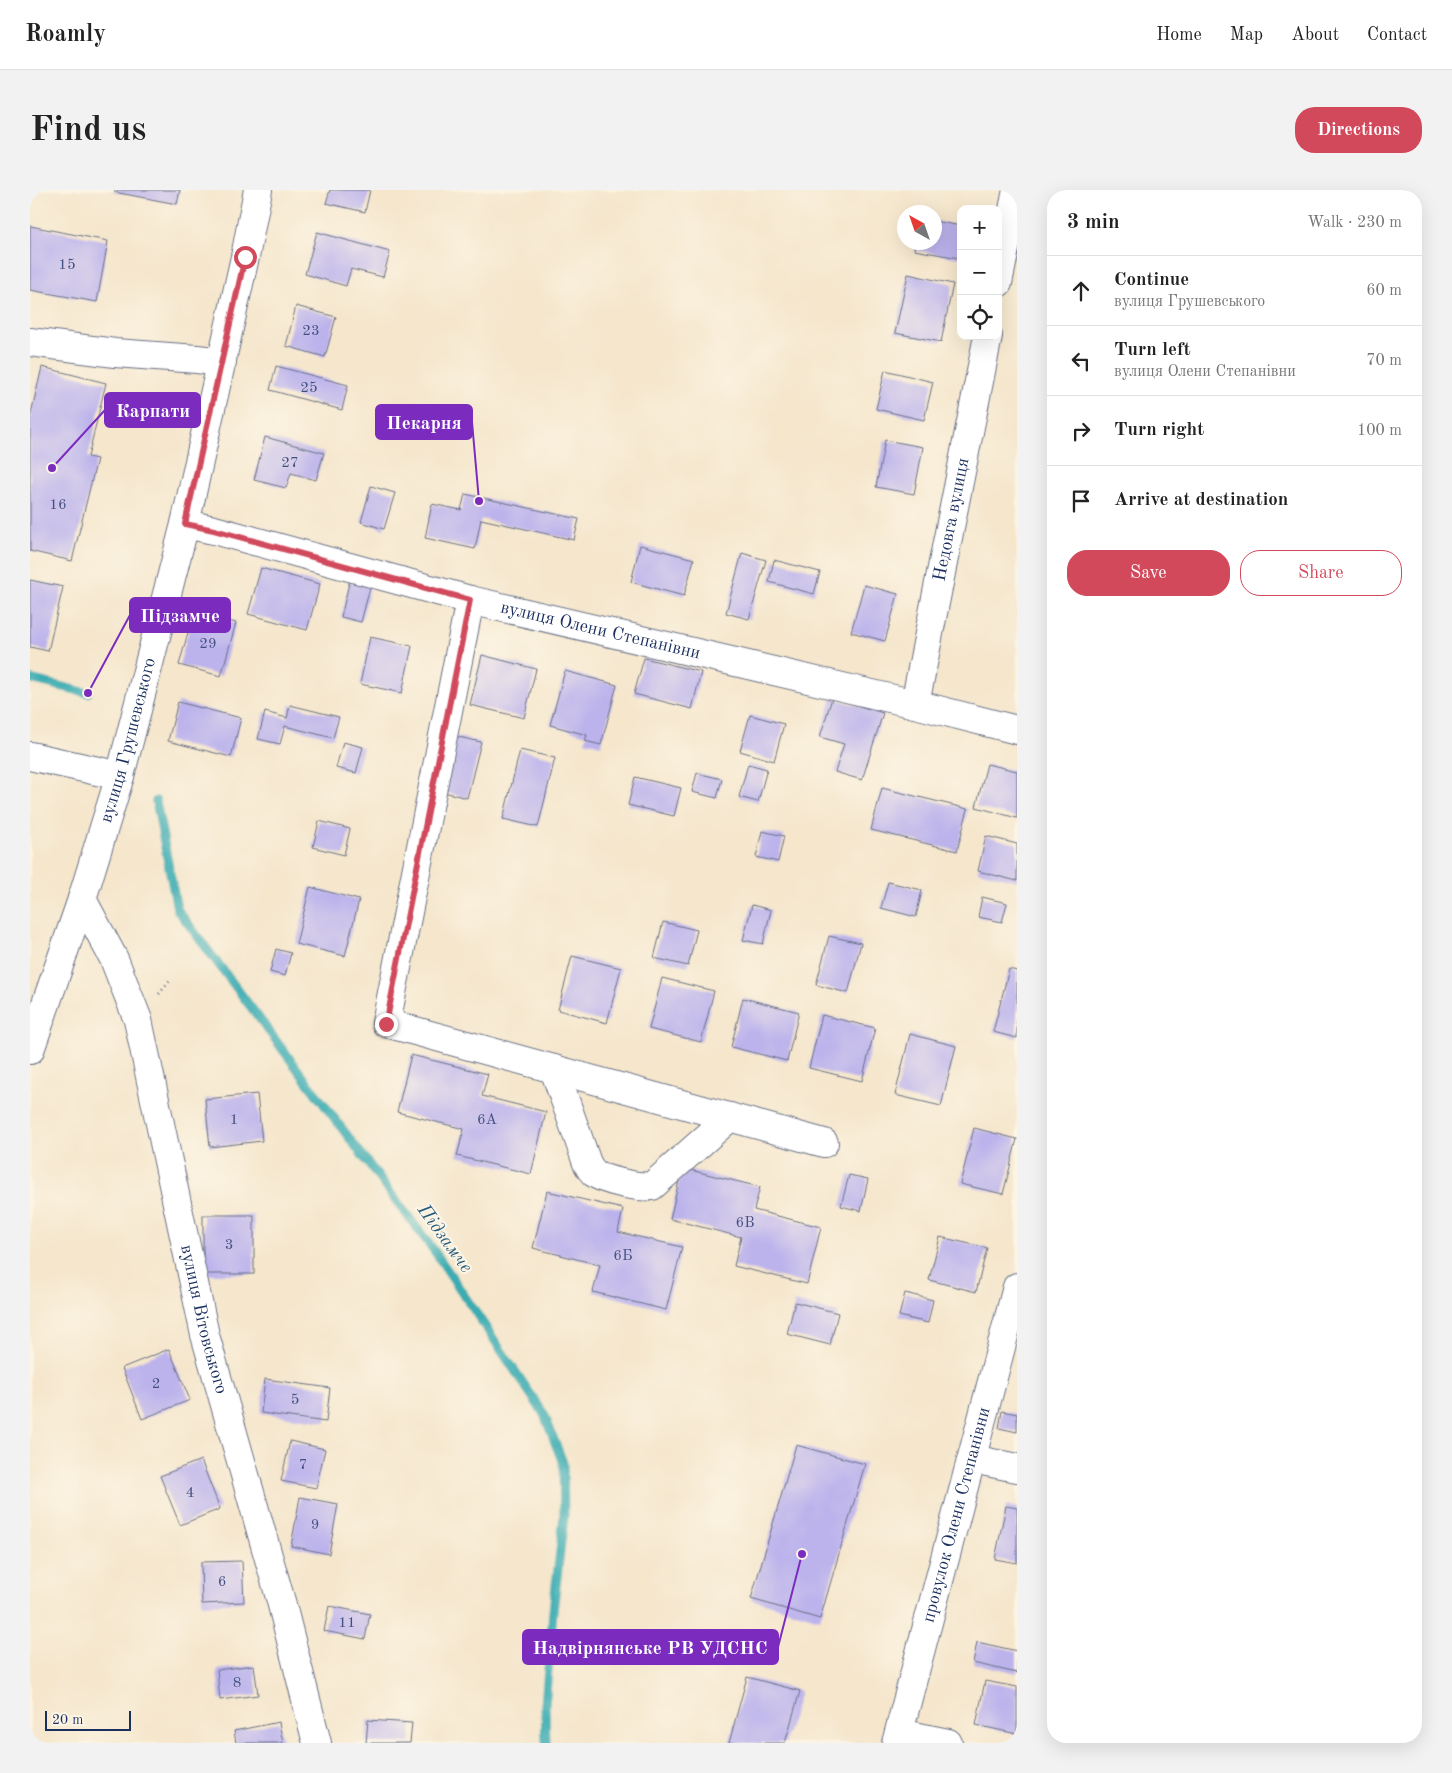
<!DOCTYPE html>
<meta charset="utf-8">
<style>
:root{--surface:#fff;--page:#f2f2f2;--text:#222;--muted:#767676;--line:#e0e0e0;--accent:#d1495b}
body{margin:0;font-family:"Old Standard TT",serif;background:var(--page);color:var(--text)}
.controls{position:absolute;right:15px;top:15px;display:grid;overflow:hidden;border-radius:10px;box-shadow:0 5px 20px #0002}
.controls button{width:45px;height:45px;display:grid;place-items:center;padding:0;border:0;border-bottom:1px solid var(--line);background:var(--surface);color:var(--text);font:25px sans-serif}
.compass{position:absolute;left:867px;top:15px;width:45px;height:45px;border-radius:50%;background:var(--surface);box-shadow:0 5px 20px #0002;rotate:320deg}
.scale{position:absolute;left:15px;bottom:12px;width:86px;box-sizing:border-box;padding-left:5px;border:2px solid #1b2f5e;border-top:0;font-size:14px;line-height:18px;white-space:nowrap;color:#1b2f5e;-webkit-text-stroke:4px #fcf5e5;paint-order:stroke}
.stop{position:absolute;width:15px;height:15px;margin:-11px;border:4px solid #d1495b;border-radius:50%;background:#fff}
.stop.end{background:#d1495b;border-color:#fff;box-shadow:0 1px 5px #0008}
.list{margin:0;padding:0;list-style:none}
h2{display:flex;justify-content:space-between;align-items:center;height:65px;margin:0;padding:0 20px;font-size:21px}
h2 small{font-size:16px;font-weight:400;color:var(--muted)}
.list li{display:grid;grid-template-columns:32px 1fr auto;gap:15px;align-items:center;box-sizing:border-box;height:70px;padding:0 20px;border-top:1px solid var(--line)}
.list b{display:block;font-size:19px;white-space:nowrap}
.list p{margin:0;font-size:16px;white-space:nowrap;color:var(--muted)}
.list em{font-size:16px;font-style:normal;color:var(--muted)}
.actions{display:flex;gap:10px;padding:15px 20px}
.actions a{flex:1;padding:11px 0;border:1px solid var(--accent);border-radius:20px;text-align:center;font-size:18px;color:var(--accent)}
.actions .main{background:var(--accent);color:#fff}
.icon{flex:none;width:28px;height:28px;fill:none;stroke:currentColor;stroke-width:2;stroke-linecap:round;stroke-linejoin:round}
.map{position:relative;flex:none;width:987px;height:1553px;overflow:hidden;border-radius:20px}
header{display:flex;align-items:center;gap:30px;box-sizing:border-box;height:70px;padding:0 25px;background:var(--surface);border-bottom:1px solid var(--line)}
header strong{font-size:24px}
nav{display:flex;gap:28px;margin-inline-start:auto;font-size:18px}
.intro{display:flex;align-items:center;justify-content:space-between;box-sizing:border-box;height:120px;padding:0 30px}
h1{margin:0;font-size:35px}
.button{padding:12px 22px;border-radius:20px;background:var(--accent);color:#fff;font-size:18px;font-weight:700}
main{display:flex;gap:30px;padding:0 30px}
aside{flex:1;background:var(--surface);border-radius:20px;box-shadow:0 5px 20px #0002}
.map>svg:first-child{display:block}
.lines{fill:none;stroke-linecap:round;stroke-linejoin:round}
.stream{stroke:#3aacb2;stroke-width:9}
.building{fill:#bcb3ec}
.minor-casing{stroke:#676f84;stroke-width:30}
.path{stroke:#676f84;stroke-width:3;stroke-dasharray:1 4;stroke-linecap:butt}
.minor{stroke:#fff;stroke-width:28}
.route{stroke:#d1495b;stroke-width:6}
.labels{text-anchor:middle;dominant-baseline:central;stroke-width:4.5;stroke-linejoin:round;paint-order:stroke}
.number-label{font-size:15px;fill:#435082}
.street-label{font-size:18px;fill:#1b2f5e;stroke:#fcf5e5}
.water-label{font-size:19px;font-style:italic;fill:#265b7b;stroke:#fcf5e5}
.leader{fill:none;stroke:#7b2cbf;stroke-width:2}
.callout-dot{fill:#7b2cbf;stroke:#fcf5e5;stroke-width:2}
.callout{fill:#7b2cbf;stroke:#7b2cbf;stroke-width:2}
.callout-label{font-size:19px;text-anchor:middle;font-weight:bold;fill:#fff}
</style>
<header>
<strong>Roamly</strong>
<nav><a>Home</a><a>Map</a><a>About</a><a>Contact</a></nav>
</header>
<div class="intro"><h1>Find us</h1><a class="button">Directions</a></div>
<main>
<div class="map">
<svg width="987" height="1553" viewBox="0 0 987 1553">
<rect width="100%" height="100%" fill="#fcf5e5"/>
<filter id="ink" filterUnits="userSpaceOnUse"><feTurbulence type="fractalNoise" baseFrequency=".02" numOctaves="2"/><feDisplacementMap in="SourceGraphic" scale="10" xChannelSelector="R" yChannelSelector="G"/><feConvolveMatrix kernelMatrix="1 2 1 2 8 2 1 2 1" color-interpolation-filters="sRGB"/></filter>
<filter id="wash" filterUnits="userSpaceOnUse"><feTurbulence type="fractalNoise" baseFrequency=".0096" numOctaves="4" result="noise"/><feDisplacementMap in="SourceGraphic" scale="20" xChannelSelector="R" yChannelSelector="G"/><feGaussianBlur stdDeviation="1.12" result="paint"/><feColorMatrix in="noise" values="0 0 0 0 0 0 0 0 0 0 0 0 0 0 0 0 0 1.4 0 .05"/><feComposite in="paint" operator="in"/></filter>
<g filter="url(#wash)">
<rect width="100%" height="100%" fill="#f5e6cc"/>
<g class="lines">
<g class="stream">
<polyline points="0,489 58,503"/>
<polyline points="126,611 147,719 405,1062 514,1224 533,1273 534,1326 523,1422 515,1515 516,1553"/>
</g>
</g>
<g id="blocks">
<g class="building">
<polygon points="85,0 150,0 147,14 84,2"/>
<polygon points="300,0 340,0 335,22 296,13"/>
<polygon points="904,31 931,36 929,68 884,60 885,52 904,52"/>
<polygon points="0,36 78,51 67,112 0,100"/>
<polygon points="287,42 360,62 353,87 321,79 316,96 275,84"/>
<polygon points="878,84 923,94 911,152 865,143"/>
<polygon points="266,116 306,127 295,167 256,156"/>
<polygon points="246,176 318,195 312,220 240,200"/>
<polygon points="12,177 76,193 58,267 67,269 42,371 0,361 0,228"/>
<polygon points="855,180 903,192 894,230 846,219"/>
<polygon points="235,247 294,263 286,290 261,283 256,298 224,290"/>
<polygon points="855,250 893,257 884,304 846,297"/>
<polygon points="341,296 365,303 354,339 331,332"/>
<polygon points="435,304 549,329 544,350 451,329 445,359 395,348 402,314 431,320"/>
<polygon points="610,355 664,369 654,406 601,392"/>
<polygon points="712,363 736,370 719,429 696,423"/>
<polygon points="744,370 790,382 784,404 739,392"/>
<polygon points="231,378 290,394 277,440 218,424"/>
<polygon points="321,385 342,390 331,432 311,427"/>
<polygon points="0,390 33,397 18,461 0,457"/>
<polygon points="834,395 868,404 855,451 821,442"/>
<polygon points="164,421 206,433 191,486 149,475"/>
<polygon points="340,447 382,456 372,503 330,494"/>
<polygon points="452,465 506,479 494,528 440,515"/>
<polygon points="614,468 671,482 662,519 604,504"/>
<polygon points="535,481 587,495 571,555 555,551 557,545 520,535"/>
<polygon points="802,508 853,523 832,590 805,582 814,554 790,547"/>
<polygon points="148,512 211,528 201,567 138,551"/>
<polygon points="260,515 309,527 303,548 255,536 250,554 228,549 235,522 257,528"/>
<polygon points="720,525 754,534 744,571 710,561"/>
<polygon points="420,545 451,552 437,608 406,600"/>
<polygon points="313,552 333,557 326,583 306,578"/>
<polygon points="490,560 525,568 508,637 473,629"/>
<polygon points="718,574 737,579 728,612 709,607"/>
<polygon points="957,574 987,581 987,628 946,617"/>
<polygon points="667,583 692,589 687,608 662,602"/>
<polygon points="605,587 651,598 644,626 598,615"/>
<polygon points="852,598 938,619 927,661 841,640"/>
<polygon points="289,631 320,639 314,665 283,657"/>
<polygon points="732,641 754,646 748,672 726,667"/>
<polygon points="956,646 987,654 987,691 948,681"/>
<polygon points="858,692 892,700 886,727 851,718"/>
<polygon points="280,697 329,710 315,766 266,754"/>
<polygon points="952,707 977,713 972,732 948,727"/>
<polygon points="722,715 741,720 733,754 713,750"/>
<polygon points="633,732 667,740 658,776 624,768"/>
<polygon points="799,746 831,753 818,803 786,795"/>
<polygon points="246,759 261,763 255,786 240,782"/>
<polygon points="542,766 591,778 577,833 528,820"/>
<polygon points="979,779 987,781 987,848 963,842"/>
<polygon points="632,788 684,801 671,852 619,839"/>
<polygon points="713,808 769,822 757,871 701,857"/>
<polygon points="792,825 845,838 832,891 779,878"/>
<polygon points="880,844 926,856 911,916 865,905"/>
<polygon points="381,865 458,884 452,906 516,922 501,984 427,966 434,939 367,922"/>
<polygon points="227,904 232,951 180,957 175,909"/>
<polygon points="944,938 987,949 973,1004 930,994"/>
<polygon points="652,978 730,997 724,1020 791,1037 777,1094 704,1076 711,1047 640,1029"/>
<polygon points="819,985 838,989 831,1021 811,1016"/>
<polygon points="517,1001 593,1019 588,1042 652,1057 636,1120 563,1102 570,1075 503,1058"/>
<rect x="173" y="1025" width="51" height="59"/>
<polygon points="910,1047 957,1058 946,1102 899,1090"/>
<polygon points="875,1103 903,1110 898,1133 869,1126"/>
<polygon points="765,1112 808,1123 800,1155 757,1144"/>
<polygon points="139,1159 160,1210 112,1229 92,1178"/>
<polygon points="235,1189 300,1198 296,1232 231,1223"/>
<polygon points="972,1221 987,1224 987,1242 969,1238"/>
<polygon points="260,1251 295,1259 286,1298 251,1291"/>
<polygon points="766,1255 835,1274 790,1429 721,1409"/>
<polygon points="171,1270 190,1319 150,1335 130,1286"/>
<polygon points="270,1307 308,1314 299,1364 261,1356"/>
<polygon points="976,1316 987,1318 987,1373 965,1369"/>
<polygon points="212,1371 214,1412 172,1414 171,1372"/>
<polygon points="299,1416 340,1424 335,1449 294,1441"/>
<polygon points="947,1452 987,1461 987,1483 943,1473"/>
<polygon points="224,1475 228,1505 190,1510 187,1480"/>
<polygon points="717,1487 770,1501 755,1553 699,1553"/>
<polygon points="955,1491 987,1497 987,1544 946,1535"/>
<polygon points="338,1530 382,1533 380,1553 336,1553"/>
<polygon points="249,1532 253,1553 206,1553 204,1541"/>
</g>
</g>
</g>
<g filter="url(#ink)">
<use href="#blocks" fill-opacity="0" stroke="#676f84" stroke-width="1"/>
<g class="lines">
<g class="minor-casing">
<g id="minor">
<polyline points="968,93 987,0"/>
<polyline points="0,152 85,163 167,169 192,172"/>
<path id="s1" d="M155,334L184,340L440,410L885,514L987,540"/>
<polyline points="440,410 356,833 794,953"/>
<path id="s2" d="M885,514L958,146"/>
<polyline points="0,566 90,586"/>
<path id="s3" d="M52,709L84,769L108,830L175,1145L251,1411L287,1553"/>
<path id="s4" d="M0,860L52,709L90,586L155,334L215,67L228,0"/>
<path d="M524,879L557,973C559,977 561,980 564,983C575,991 609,998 622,996L700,927"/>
<polyline points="942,1269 987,1278"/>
<polyline points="869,1543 918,1553"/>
<path id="s5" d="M866,1553L987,1097"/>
</g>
</g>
<polyline class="path" points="129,804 141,789"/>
<use href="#minor" class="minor"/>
</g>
</g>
<g class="lines" filter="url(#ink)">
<polyline class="route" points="215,67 155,334 184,340 440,410 356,834"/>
</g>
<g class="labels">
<g class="number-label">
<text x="37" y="75">15</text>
<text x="281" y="141">23</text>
<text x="279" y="198">25</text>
<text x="260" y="273">27</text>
<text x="28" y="315">16</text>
<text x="178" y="454">29</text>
<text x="204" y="930">1</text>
<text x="457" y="930">6А</text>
<text x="715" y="1033">6В</text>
<text x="199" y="1055">3</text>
<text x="593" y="1066">6Б</text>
<text x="126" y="1194">2</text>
<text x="265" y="1210">5</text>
<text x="273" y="1275">7</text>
<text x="160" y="1303">4</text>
<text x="285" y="1335">9</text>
<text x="192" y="1392">6</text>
<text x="317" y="1433">11</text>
<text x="207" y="1493">8</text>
</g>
<g class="street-label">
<text stroke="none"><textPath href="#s2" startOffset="188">Недовга вулиця</textPath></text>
<text stroke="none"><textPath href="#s1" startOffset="429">вулиця Олени Степанівни</textPath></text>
<text stroke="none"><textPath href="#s4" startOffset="325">вулиця Грушевського</textPath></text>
<text stroke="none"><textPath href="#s3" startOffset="440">вулиця Вітовського</textPath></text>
<text stroke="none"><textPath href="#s5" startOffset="236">провулок Олени Степанівни</textPath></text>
</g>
<g class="water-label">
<text transform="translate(414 1049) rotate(54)">Підзамче</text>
</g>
</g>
<path class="leader" d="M22 278L75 220M449 311L442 232M58 503L100 425M772 1364L748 1457"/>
<g class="callout-dot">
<circle cx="22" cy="278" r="5"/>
<circle cx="449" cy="311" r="5"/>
<circle cx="58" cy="503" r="5"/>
<circle cx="772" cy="1364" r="5"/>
</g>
<g class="callout">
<rect x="75" y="203" width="95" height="34" rx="5"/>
<rect x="346" y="215" width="96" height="34" rx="5"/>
<rect x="100" y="408" width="100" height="34" rx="5"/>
<rect x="493" y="1440" width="255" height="34" rx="5"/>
</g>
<g class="callout-label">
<text x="123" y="227">Карпати</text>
<text x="394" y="239">Пекарня</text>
<text x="150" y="432">Підзамче</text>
<text x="620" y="1464">Надвірнянське РВ УДСНС</text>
</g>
</svg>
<div class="controls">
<button>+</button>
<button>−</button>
<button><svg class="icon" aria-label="locate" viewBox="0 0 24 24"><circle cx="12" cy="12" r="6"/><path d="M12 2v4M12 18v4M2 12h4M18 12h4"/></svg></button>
</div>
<svg class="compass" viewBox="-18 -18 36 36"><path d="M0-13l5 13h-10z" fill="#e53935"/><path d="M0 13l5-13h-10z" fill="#767676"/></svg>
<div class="scale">20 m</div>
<div class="stop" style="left:215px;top:67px"></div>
<div class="stop end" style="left:356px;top:834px"></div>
</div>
<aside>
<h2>3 min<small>Walk · 230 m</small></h2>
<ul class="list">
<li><svg class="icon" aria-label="ahead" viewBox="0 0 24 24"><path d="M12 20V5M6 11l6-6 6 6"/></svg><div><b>Continue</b><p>вулиця Грушевського</p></div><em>60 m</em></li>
<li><svg class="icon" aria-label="left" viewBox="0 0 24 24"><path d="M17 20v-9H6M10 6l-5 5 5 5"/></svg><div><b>Turn left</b><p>вулиця Олени Степанівни</p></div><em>70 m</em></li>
<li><svg class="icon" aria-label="right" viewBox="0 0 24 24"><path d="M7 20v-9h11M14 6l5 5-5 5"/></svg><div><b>Turn right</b></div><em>100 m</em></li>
<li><svg class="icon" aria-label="arrive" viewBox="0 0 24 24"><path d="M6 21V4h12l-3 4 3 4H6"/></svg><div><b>Arrive at destination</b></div></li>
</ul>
<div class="actions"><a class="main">Save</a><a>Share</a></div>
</aside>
</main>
